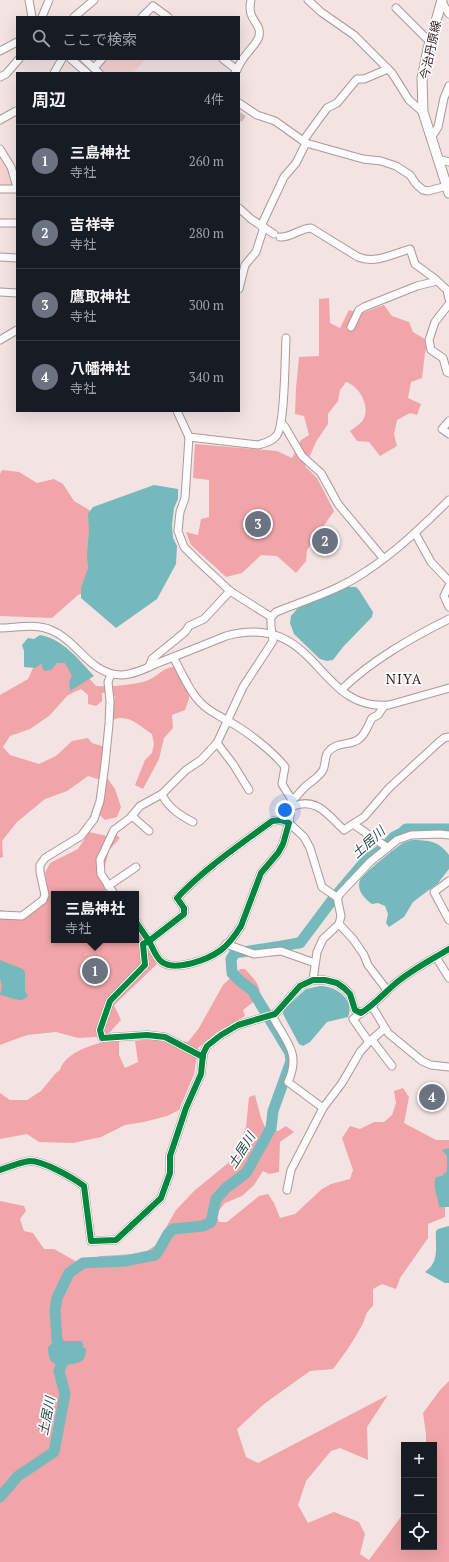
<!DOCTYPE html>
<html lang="ja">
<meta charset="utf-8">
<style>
:root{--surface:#171b24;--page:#242831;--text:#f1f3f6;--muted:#9ea1a6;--line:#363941;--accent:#7c6666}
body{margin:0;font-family:"PT Serif","Noto Sans JP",serif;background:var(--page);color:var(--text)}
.controls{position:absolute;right:12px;bottom:12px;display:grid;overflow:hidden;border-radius:0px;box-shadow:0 4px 16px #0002}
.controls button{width:36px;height:36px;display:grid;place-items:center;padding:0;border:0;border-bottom:1px solid var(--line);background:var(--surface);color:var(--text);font:20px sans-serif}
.you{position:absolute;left:285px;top:810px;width:14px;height:14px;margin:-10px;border:3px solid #fff;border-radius:50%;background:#1a73e8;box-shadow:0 0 0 6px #1a73e833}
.badge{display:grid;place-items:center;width:26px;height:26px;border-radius:50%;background:var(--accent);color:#fff;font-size:13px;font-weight:700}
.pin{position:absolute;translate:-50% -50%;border:2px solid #fff;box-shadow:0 1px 4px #0006}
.popup{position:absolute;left:51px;top:891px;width:88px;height:52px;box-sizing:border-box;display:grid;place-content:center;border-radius:0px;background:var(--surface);filter:drop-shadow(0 1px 3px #0005);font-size:13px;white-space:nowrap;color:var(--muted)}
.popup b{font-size:15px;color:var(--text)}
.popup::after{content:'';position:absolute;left:50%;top:100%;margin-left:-8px;border:8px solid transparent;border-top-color:var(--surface)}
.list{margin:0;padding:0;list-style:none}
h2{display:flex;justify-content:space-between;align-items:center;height:52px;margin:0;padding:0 16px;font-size:17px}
h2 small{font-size:13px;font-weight:400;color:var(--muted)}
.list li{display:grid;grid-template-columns:26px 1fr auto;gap:12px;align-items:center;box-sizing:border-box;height:72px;padding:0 16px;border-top:1px solid var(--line)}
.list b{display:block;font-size:15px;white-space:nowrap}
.list p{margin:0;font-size:13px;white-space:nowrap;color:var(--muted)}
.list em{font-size:13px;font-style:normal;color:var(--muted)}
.icon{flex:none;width:22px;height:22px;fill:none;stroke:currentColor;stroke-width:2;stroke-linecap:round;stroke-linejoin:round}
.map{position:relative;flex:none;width:449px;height:1562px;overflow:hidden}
.search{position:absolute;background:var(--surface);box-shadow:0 4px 16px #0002;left:16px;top:16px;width:224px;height:44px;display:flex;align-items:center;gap:10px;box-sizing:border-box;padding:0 14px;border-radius:0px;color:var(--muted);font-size:15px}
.panel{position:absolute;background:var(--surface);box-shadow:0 4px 16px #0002;left:16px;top:72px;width:224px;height:340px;border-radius:0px}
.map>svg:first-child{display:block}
.green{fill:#f7d2d1}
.forest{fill:#f1a5a8}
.water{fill:#76b9bc}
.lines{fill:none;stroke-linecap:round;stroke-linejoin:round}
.river{stroke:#76b9bc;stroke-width:11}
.minor-tunnel{stroke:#cebcbc;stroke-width:7;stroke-dasharray:7 3.5;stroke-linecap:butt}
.minor-casing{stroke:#ac9999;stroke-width:9}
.major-casing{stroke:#ac9999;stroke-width:11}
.minor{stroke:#fdfbfb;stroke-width:7}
.major{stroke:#fdfbfb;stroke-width:9}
.cycleway-casing{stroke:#fff;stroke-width:8}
.cycleway{stroke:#00873e;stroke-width:6}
.labels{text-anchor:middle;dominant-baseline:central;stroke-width:3.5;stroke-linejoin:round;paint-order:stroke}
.street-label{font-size:12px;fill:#3c2222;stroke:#fff}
.water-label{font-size:13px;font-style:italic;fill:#2a494a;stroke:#fff}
.quarter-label{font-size:14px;letter-spacing:1px;fill:#3c2222;stroke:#fff}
</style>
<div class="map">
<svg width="449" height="1562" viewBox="0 0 449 1562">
<rect width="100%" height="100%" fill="#f3e3e3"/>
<g class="green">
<polygon points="106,59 146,59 133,73 102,73 97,68"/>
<polygon points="0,154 7,165 15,186 0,186"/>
</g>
<g class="forest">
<path d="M329,298L330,323L340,328L349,310L362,313L384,305L392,316L409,322L413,332L428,341L425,353L422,378L411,382L408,398L421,404L417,415L410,413L397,420L394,434L397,446L380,456L369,442L357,441L350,431C354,428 362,423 364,418C370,405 359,386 346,382L340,390L338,401L328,414V424L317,440L305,466L317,478L334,511L307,550L306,561L296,573L277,556L261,555L242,573L226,577L191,545L186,532L198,535L201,519L209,517V480L193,478L195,444L277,451L292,458L301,440L309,435L304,416L295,414L296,388L299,357L319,356V299Z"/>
<polygon points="2,470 19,472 37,483 54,479 63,484 74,501 96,514 91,590 78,595 52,618 0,616 0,474"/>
<path d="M56,660H67L88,677L96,686C110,687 133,685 146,681C162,675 162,665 182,667L191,680L189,699L185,710L172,715L173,728L164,738L159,759L143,789L135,785L145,760L152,753L154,744L152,734C139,726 128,713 113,720L111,712L115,697L112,692L102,693V701L96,706L88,704V695L81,689L68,695L49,716L30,729L10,736L3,747L10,755L39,764L56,756L72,741L88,738L92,743L105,747L101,769L115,789L121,807L117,817L105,820L98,813L105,794L98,779L88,776L67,791L45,799L17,822L2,841L3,857L0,858V695L28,679L34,666Z"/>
<polygon points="89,832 107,836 115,834 120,838 109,850 102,878 106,894 54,894 54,940 136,940 136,929 157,964 114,1005 121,1020 109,1033 96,1037 78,1038 56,1032 27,1035 0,1045 0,910 29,916 49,896 45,873 50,863 78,849"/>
<path d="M240,969H245C253,978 261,984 260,997L243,1010L245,1016L217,1032L198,1048L194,1074L179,1110L167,1116L144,1122L125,1125L101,1137L73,1143L39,1142L27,1134L0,1139V1093L10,1100H27L41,1091L56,1073L60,1070C65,1051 101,1040 119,1041V1055L125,1068L138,1062L135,1041L156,1038L188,1042L199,1028L223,985Z"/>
<path d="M403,1088L409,1097L404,1123L436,1140H449V1177L445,1202V1217L428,1224V1238L400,1278L396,1289L382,1284L373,1289V1306C363,1315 367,1317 361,1327C353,1342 343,1356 333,1369L310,1371L264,1404L237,1429L246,1457L258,1463L388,1395L367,1427L368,1460L340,1448L331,1451L306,1481L298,1505L308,1523L334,1512L359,1522L365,1534L360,1554L369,1560L403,1514L404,1511V1547H434V1445H426V1434L423,1413L440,1390L449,1381V1562H0V1201L24,1206L26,1211L20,1219L24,1231L33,1233L44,1249H54L77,1262L101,1256L134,1254L147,1251L156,1245L176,1210L194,1191L233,1159L246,1127L249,1097L255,1095L261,1118L265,1127L278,1131L286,1126L294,1132L280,1142L279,1172L269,1174L263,1171L254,1185L242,1196L225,1203L216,1214L219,1222H227L259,1196L268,1194L274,1203L280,1218L295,1214L322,1189L331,1184L350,1179L353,1170L342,1138L350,1126L360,1129L374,1122H384L392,1115L396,1103L394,1091Z"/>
</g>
<g class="water">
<polygon points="154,485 178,489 178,499 174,508 172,525 173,538 177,546 176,564 157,599 116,628 81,598 81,588 88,568 87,554 89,531 88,514 93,507"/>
<polygon points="340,587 356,587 359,590 373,612 372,617 343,647 333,660 327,661 320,659 294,634 290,623 291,616 297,609"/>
<path d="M40,635C63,639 78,659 94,676L70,691L69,682L72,676L65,663H57L51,670L44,671L41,664L35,668L24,667V651L22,645L28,638L34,639Z"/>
<path d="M412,840C428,840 439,841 449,855V869L438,883L413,902L404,917L389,927L386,923L388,914L385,906L378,903L372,904C365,899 356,890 360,880C363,874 395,848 403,843C406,842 408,841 412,840Z"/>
<path d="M0,960L23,969L25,972V991L28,996C21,1005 9,996 0,995L2,986L0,979Z"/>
<path d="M320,986C336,986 355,999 348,1017L327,1022L310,1042L303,1046L299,1044L283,1014L284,1009L306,989Z"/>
<path d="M449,1145V1207H439C438,1196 432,1188 436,1177L442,1176L447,1171V1156L442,1150L449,1148Z"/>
<path d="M449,1226V1283H445L425,1272C440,1262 435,1247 436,1231L438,1229Z"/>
<path d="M55,1341H82L83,1347L86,1349C86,1365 76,1363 65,1365L63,1367C51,1365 48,1359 48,1347Z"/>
</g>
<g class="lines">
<path class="river" d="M0,1497L18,1476L54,1452L65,1394L59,1371L67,1352L57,1341L55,1310L57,1298L69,1273L83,1263L125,1261L155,1255L159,1250L168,1234L173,1229L203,1226L211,1222L216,1199L226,1188L246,1173L271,1128L273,1111L291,1061L290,1053L252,990L240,981L232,973L231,959L235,953C247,951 258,950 269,948C280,947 289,944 300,943L333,899L367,859L383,849L394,837L402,833L406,829H449"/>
<polyline class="minor-tunnel" points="239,120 247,108"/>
<g class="minor-casing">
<g id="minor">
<polyline points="29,0 32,17"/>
<polyline points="308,0 321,12 354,35 392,73 409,100 423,112"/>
<polyline points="442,2 449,14"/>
<polyline points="396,8 430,42"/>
<polyline points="42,17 49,0"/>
<polyline points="74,17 94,0"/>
<polyline points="142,17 153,6 168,17"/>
<polyline points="0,51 17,42"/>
<polyline points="71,59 87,73"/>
<polyline points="84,59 99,73"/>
<polyline points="223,59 237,70"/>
<polyline points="94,68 102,59"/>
<polyline points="54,73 62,59"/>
<path d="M235,73C237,69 239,65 241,62C245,54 258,43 259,36C262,22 246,21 251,0"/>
<polyline points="0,77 6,74 19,59"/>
<polyline points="239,103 257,115 275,121 306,143 363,159 381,161 396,166 410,175 416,184 423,190 428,191 447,186"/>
<polyline points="0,120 16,111"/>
<polyline points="431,138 438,127 444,98 449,86"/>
<polyline points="303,141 327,108 337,103 357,79 364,79 388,69"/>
<polyline points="0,149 11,167 17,187"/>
<polyline points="438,159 449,162"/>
<polyline points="0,189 17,189"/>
<polyline points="239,208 251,219 274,234"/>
<polyline points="0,223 17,223"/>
<polyline points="261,226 284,177 296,163 306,143"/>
<path d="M280,237C291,238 298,229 311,228L358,257C375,264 393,254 410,249L415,264L434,278L447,290L449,299"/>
<polyline points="0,257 17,258"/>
<polyline points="239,289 245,265 256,252 264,227"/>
<polyline points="0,292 17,293"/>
<polyline points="449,304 435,322 429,340 431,350 443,358 447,372 449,373"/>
<polyline points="351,327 359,310 364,307 417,286 437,281"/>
<polyline points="0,340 17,330"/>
<polyline points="177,411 189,437 185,498 180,512 178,531 184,547 198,561 230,591 271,617"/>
<polyline points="449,421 442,429 449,434"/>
<polyline points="281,422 285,427 302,456 321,473 338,504 383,558"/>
<path d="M189,437L258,445C265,443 273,441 277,435C285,424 285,355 286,338"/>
<polyline points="415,533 431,562 449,581"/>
<polyline points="449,586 444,596 449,607"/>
<path d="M0,628C17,628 34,623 51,630C78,641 89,674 121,675C133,675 147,668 158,663C181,654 204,645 226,636C319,611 316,712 389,705L449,688"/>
<path d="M173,657C182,672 188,690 200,702C208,711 218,715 228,721C244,729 274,752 285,767L282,784L292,800L289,823L304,837L310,848L322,887L338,898"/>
<polyline points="149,667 152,659 185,632 189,626 204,619 230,591"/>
<path d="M341,690C372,660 411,638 449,619"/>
<polyline points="217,743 233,764 249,790"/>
<path d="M162,794C167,807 181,816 193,822"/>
<path d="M292,800C297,797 299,793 303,789C309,782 319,778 323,770C326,764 324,758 328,752C337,741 351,746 359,739C366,734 368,725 372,718L378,715L384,706"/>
<path d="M293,806C317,797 328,815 344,830L353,824L388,848"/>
<polyline points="132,816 149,831"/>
<polyline points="353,824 364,817 389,788 438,743 444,738 449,737"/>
<polyline points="449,881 434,892 449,920"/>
<polyline points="108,886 136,867"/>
<path d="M114,894L101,874L100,860L114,830L130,818L140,806L162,794L186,770L201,760L217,743L243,687L273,641L271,626V617L276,612C306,600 339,590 365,572C396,552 423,526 449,500"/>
<polyline points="0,915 22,916 43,900 45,895 40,872 40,865 45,858 81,836 94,819 100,801 105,764 109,724 110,701 108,682 111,674"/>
<path d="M136,922L149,941L184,914V908L177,898C205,868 240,845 272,821L281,820L289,823L283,844L278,853L261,873L241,926C236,934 229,944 221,950C209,959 176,972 162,962C156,958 153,948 149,941L143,944L145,965L110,1001L100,1030L102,1038L147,1035L165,1037L203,1057"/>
<polyline points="339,924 353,939 364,955 368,965 387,990"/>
<polyline points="226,944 254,954 281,951 315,963"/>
<polyline points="436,957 449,978"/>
<polyline points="313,980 317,952 323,939 339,924 341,916 337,897 370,862 397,840 411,835 440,834 449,835"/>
<polyline points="372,1006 388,1033 422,1061 431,1065 449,1067"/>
<polyline points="361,1013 353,1019 369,1042"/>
<path d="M272,1015C284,1040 302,1052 288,1082L323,1108L342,1083L360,1052L369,1042L385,1028"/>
<polyline points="372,1040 392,1066"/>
<path d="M0,1170C9,1167 20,1162 30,1161C44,1161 73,1178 84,1186L91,1241L116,1240L161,1198L170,1173V1156L186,1108L201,1074L203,1054L207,1046L221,1035L238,1025L275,1014L300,986L313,980H325L337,983L344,988L350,994L355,1010L361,1013C374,1005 384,993 396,983C413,969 431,960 449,949"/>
<polyline points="287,1190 291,1170 323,1108"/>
</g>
</g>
<g class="major-casing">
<polyline id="major" points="442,0 428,49 422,78 423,112 449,193"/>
</g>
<use href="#minor" class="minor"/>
<use href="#major" class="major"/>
<g class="cycleway-casing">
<g id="cycleway">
<path d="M136,922L149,941L184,914V908L177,898C205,868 240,845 272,821L281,820L289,823L283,844L278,853L261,873L241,926C236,934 229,944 221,950C209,959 176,972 162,962C156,958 153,948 149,941L143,944L145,965L110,1001L100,1030L102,1038L147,1035L165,1037L203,1057"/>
<path d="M0,1170C9,1167 20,1162 30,1161C44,1161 73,1178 84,1186L91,1241L116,1240L161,1198L170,1173V1156L186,1108L201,1074L203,1054L207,1046L221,1035L238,1025L275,1014L300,986L313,980H325L337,983L344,988L350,994L355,1010L361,1013C374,1005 384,993 396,983C413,969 431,960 449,949"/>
</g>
</g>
<use href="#cycleway" class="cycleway"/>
</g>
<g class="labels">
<g class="street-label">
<text transform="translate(430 50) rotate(-78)">今治丹原線</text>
</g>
<g class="water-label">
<text transform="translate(368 842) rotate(-42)">土居川</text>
<text transform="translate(241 1150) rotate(-58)">土居川</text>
<text transform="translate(46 1416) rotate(-79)">土居川</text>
</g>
<g class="quarter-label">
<text x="404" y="678">NIYA</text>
</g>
</g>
</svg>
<div class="controls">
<button>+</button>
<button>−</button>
<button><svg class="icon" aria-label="locate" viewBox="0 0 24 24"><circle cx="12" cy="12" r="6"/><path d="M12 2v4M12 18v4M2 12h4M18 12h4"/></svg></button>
</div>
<div class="you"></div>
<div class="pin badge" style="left:95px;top:971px;background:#6b7280">1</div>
<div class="popup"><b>三島神社</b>寺社</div>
<div class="pin badge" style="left:325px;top:541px;background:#6b7280">2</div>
<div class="pin badge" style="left:258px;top:524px;background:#6b7280">3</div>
<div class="pin badge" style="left:432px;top:1097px;background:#6b7280">4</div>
<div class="search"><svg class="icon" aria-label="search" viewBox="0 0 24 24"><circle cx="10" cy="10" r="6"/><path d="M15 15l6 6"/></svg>ここで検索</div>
<section class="panel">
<h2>周辺<small>4件</small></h2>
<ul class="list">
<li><span class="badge" style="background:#6b7280">1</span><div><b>三島神社</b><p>寺社</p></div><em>260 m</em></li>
<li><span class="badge" style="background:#6b7280">2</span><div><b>吉祥寺</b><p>寺社</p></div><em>280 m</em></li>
<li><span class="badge" style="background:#6b7280">3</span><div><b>鷹取神社</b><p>寺社</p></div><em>300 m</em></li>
<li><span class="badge" style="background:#6b7280">4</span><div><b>八幡神社</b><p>寺社</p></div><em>340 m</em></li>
</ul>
</section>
</div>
